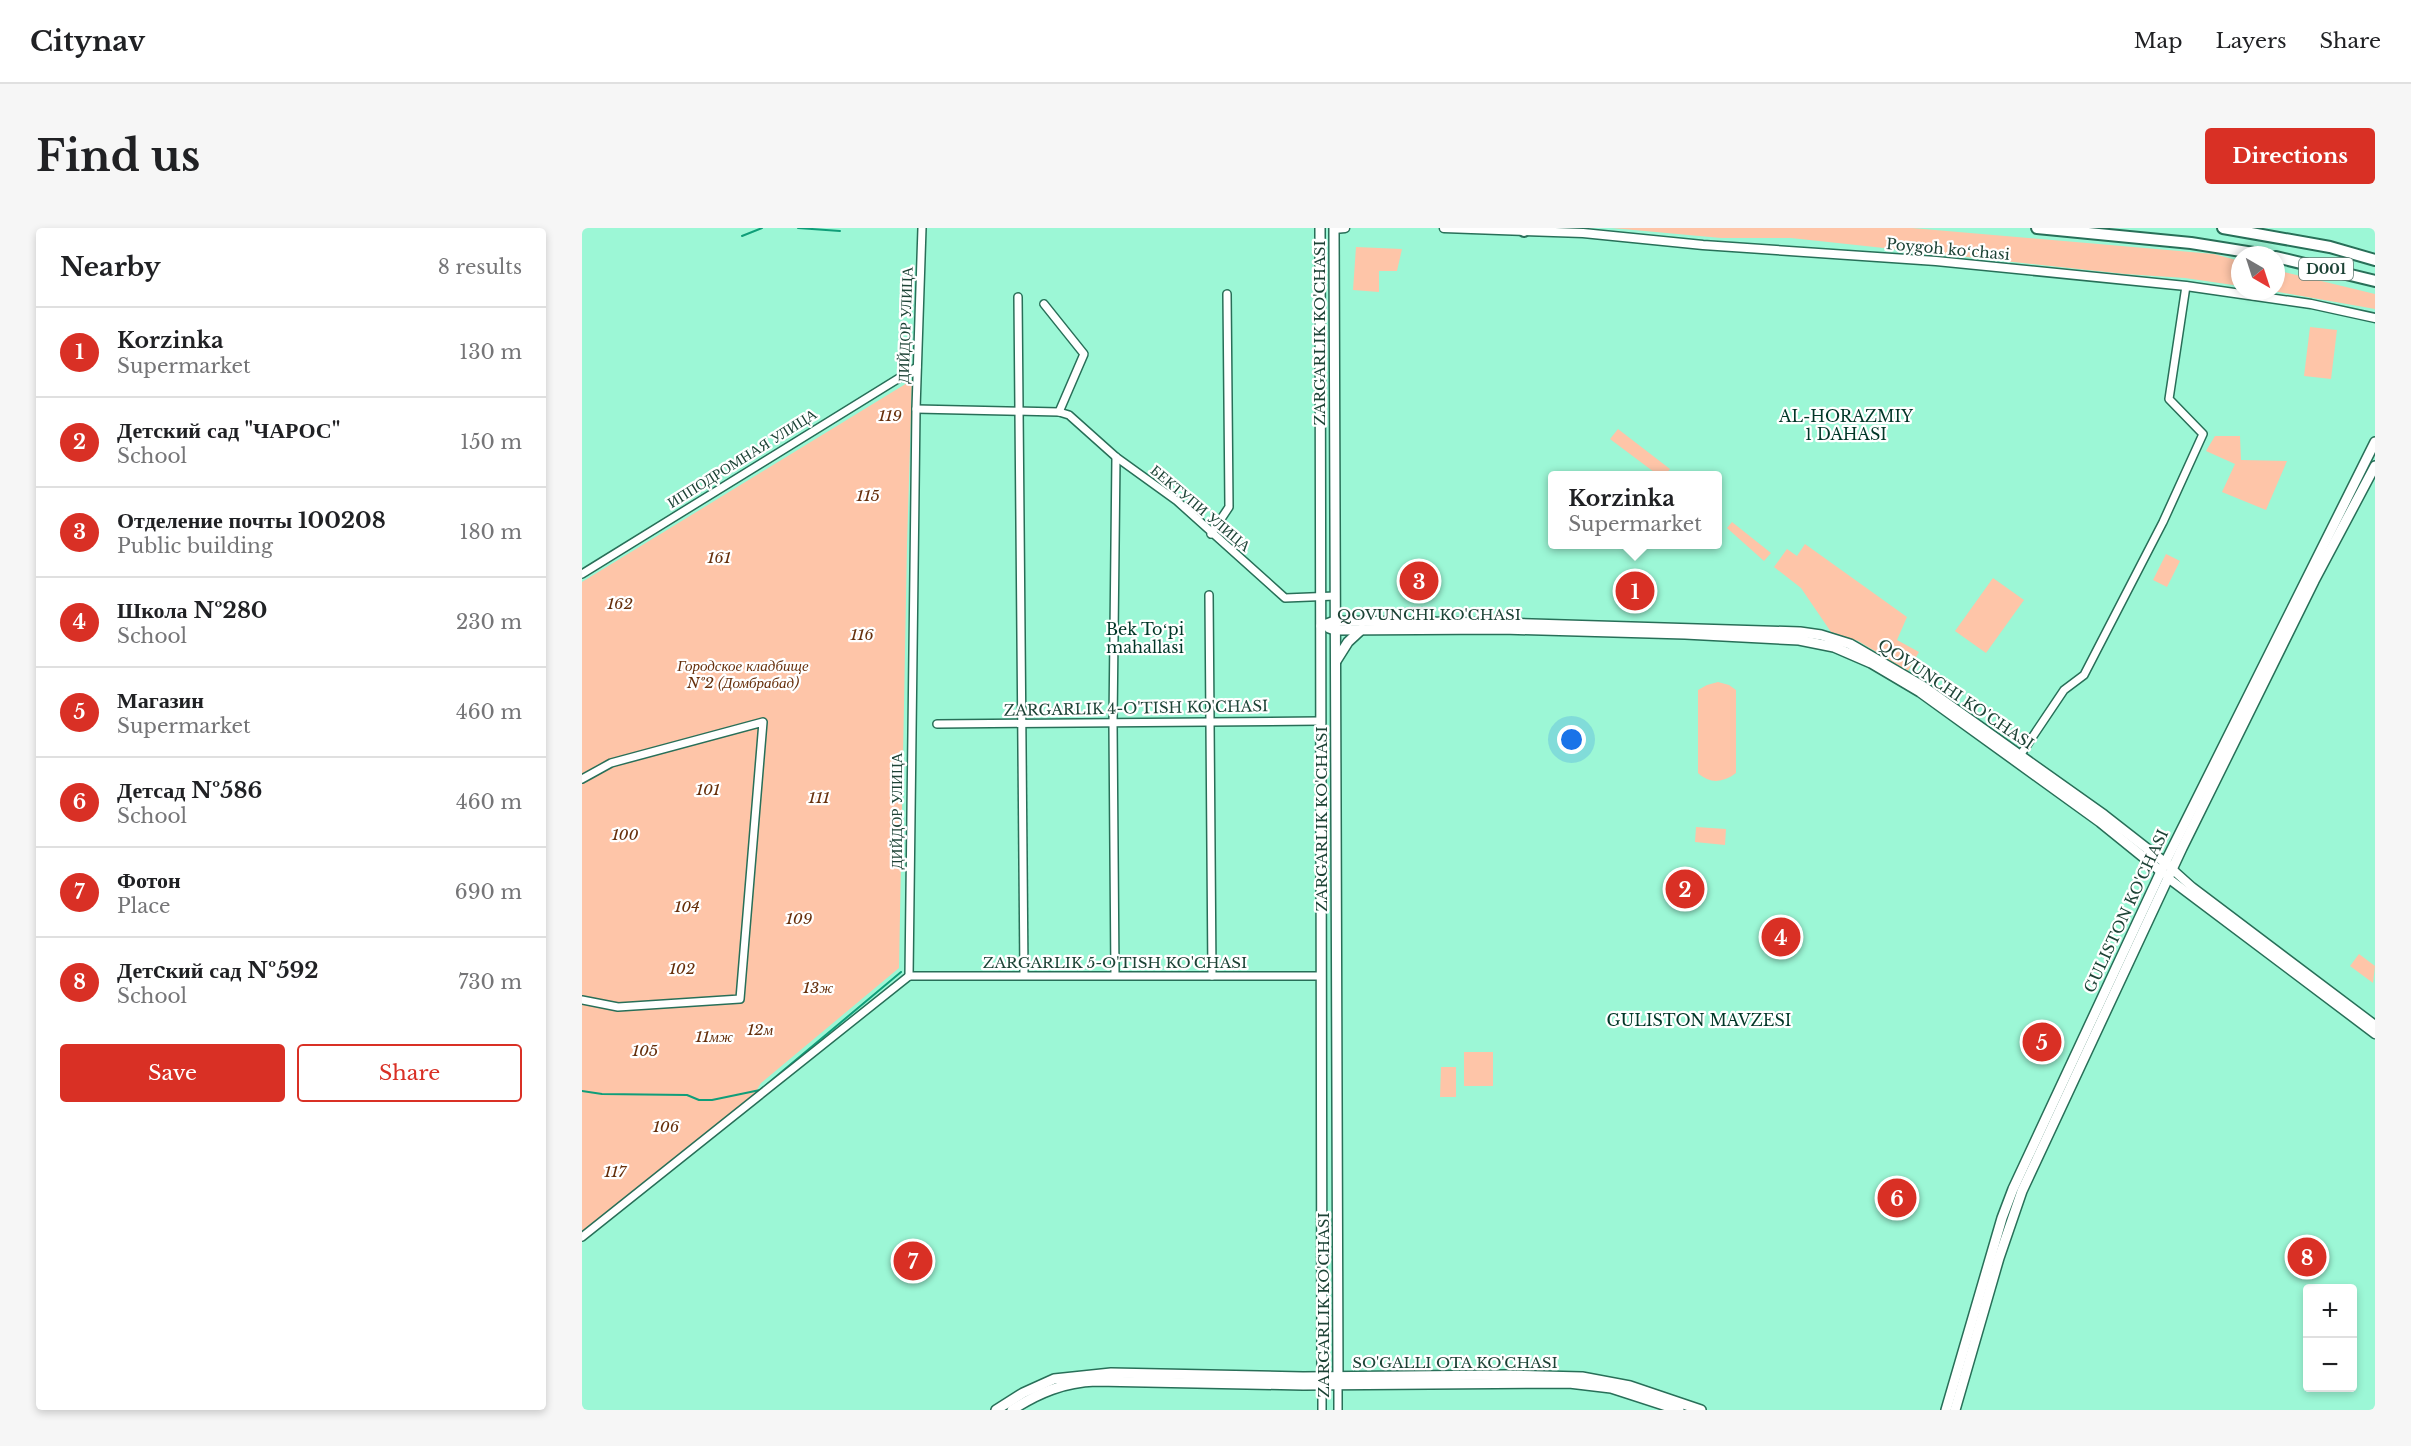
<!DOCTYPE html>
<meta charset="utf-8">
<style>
:root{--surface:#fff;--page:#f6f6f6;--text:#202124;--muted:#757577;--line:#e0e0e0;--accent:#d93025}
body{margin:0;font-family:"Libre Baskerville",serif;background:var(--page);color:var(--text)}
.controls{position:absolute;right:18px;bottom:18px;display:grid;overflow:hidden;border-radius:6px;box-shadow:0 3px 9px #0003}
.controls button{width:54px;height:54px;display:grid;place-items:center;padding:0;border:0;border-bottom:2px solid var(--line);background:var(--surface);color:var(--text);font:30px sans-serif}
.compass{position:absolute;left:1649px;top:18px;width:54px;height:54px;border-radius:50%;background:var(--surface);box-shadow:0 3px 9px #0003;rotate:141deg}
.you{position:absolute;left:990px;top:512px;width:21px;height:21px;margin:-15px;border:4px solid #fff;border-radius:50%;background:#1a73e8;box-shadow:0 0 0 9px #1a73e833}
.badge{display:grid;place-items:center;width:39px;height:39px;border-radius:50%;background:var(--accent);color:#fff;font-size:20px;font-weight:700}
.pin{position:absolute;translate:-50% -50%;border:3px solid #fff;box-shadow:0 2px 6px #0006}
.popup{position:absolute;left:966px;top:243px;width:174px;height:78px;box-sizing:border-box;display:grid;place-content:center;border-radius:6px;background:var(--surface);filter:drop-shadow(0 2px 4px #0005);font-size:20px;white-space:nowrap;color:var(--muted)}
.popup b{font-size:22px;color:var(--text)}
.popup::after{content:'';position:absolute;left:50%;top:100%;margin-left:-12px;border:12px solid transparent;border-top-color:var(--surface)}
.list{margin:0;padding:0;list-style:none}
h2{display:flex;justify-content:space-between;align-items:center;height:78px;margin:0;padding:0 24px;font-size:26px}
h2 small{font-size:20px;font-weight:400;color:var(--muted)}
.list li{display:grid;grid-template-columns:39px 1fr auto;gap:18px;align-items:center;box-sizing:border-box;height:90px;padding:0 24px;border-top:2px solid var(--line)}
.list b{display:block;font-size:22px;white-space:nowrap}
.list p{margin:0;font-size:20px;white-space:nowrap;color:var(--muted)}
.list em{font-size:20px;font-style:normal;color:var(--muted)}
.actions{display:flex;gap:12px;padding:18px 24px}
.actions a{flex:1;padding:14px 0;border:2px solid var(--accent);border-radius:6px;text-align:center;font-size:21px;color:var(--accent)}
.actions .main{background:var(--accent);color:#fff}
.map{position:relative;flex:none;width:1793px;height:1182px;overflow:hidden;border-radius:6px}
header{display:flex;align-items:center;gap:36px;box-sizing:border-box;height:84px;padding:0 30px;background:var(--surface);border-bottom:2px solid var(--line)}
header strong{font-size:28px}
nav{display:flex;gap:33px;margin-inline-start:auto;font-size:21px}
.intro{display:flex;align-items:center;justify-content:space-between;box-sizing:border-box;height:144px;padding:0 36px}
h1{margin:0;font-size:42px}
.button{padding:15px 27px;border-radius:6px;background:var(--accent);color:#fff;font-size:21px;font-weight:700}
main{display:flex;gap:36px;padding:0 36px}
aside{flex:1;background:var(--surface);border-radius:6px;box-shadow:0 3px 9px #0003}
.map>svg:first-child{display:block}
.green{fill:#fec5a8}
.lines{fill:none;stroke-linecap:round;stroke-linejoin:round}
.stream{stroke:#109e79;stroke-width:2}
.minor-casing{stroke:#286f58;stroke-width:10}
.tertiary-casing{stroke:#286f58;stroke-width:11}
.secondary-casing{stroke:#286f58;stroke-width:12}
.trunk-casing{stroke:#286f58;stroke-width:14}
.minor{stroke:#fff;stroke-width:7}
.tertiary{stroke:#fff;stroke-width:8}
.secondary{stroke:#fff;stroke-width:9}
.trunk{stroke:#fff;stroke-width:10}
.labels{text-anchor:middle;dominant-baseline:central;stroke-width:4.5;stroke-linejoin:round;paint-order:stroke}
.shield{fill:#fff;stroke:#617b72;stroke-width:1.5}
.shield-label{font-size:14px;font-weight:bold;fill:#1d4336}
.street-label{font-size:15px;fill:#1d4336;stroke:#fff}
.park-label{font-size:15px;font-style:italic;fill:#662f0b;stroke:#fff}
.neighbourhood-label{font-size:16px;fill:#003627;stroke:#fff}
</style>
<header>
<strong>Citynav</strong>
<nav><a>Map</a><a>Layers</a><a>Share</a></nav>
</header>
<div class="intro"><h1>Find us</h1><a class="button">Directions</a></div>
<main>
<aside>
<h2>Nearby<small>8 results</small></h2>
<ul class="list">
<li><span class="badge">1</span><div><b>Korzinka</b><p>Supermarket</p></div><em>130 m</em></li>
<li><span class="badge">2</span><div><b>Детский сад &quot;ЧАРОС&quot;</b><p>School</p></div><em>150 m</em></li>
<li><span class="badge">3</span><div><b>Отделение почты 100208</b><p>Public building</p></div><em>180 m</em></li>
<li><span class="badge">4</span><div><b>Школа №280</b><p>School</p></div><em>230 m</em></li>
<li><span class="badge">5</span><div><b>Магазин</b><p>Supermarket</p></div><em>460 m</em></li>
<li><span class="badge">6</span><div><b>Детсад №586</b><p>School</p></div><em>460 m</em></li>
<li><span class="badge">7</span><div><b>Фотон</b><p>Place</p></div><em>690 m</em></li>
<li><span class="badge">8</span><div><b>Детcкий сад №592</b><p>School</p></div><em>730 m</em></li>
</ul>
<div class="actions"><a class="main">Save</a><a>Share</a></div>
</aside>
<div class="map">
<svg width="1793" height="1182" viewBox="0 0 1793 1182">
<rect width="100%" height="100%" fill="#9cf7d6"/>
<g class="green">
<polygon points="1030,0 1330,0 1632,26 1658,33 1658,58 1603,50 1543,46 1209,10 1139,10"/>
<polygon points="774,19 820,21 815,43 797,43 797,64 771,62"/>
<polygon points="1694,42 1793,66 1793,81 1691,63 1694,63"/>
<polygon points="1728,99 1755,102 1749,151 1722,148"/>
<polygon points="330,152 325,318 317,740 179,855 171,868 0,1004 0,354"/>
<polygon points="1036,201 1088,241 1083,247 1076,247 1028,211"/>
<polygon points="1633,208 1658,208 1659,232 1705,233 1684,282 1640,264 1653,236 1624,223"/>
<polygon points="1150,294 1189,325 1182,333 1145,300"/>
<polygon points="1223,316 1325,389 1315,412 1337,424 1326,443 1276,413 1249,404 1219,360 1192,339 1205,321 1215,328"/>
<polygon points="1584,326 1598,333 1585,359 1571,352"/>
<polygon points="1411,350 1442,372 1404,425 1373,403"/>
<path d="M1136,454L1147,457L1154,462V545C1141,555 1128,556 1116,545V462L1125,457Z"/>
<polygon points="1114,599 1144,601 1143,617 1113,614"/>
<polygon points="1777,726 1793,738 1791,755 1768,738"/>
<rect x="882" y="824" width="29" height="34"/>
<polygon points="859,839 874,839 874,869 858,869"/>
</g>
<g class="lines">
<g class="stream">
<polyline points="216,0 258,3"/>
<polyline points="160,8 180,0"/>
<polyline points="0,863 20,866 105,867 117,872 130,872 178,862 319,744"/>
</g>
<g class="minor-casing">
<g id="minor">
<polyline points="436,69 442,746"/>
<polyline points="462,76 502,126 477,184"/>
<polyline points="334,181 477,184 487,187 534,229 595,273 703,370 753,368"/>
<polyline points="629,306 647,279 645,66"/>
<polyline points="0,346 335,139"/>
<polyline points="627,367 630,748"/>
<polyline points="355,496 739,493"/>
<polyline points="1437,529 1482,462 1502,447 1581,294 1621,206 1587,171 1604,58"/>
<polyline points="0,551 29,535 181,494 158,771 36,779 0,772"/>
<polyline points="533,747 531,496 534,229"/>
<polyline points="327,748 334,181 340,0"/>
<polyline points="327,748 739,748"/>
<polyline points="0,1009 327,748"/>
<polyline points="740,1157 740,1182"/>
<polyline points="756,1157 756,1182"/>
</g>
</g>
<g class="tertiary-casing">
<g id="tertiary">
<polyline points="862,0 1001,5 1121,17 1354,33 1604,58 1729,76 1793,90"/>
<polyline points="752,1 763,0"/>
<polyline points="1590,641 1610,659 1793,797"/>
<polyline points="1586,650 1793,806"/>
</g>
</g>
<g class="secondary-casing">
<g id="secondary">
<polyline points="738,0 740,1157"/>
<polyline points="752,0 756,1157"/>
<polyline points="739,398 753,393 920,395 1218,404 1239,407 1268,416 1342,459 1522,587 1586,637"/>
<polyline points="747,400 753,402 920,401 1103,406 1217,412 1252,419 1289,435 1338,464 1518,594 1581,645"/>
<polyline points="754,433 766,414 780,401"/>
<polyline points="414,1182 441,1165 472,1151 529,1145 721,1149 925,1147 1000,1149 1048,1158 1119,1182"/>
<path d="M430,1182C456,1165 482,1154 514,1153L721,1157L987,1155L1029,1160L1097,1182"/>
<polyline points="1364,1182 1420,990 1431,961 1583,635 1793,214"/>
<polyline points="1373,1182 1417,1030 1440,963 1600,620 1732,353 1793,238"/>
</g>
</g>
<g class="trunk-casing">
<g id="trunk">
<polyline points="1455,0 1609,15 1684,27"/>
<polyline points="1641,0 1748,19 1793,32"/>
<polyline points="942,3 945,0"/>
<polyline points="1694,29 1793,53"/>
</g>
</g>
<use href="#minor" class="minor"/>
<use href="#tertiary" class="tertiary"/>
<use href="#secondary" class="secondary"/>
<use href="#trunk" class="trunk"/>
</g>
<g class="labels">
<rect class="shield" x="1717" y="30" width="54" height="22" rx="4.5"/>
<g class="shield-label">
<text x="1744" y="41">D001</text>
</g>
<g class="street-label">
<text transform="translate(1366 21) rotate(5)">Poygoh koʻchasi</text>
<text transform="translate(323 97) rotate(-88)">ДИЙДОР УЛИЦА</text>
<text transform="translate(737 105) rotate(-90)">ZARGARLIK KO'CHASI</text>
<text transform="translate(160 230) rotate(-32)">ИППОДРОМНАЯ УЛИЦА</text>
<text transform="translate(619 280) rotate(40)">БЕКТУПИ УЛИЦА</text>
<text x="847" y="386">QOVUNCHI KO'CHASI</text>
<text transform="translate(1374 466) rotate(34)">QOVUNCHI KO'CHASI</text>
<text transform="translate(554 480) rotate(-1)">ZARGARLIK 4-O'TISH KO'CHASI</text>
<text transform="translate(314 583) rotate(-90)">ДИЙДОР УЛИЦА</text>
<text transform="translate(739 591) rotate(-90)">ZARGARLIK KO'CHASI</text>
<text transform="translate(1544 683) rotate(-65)">GULISTON KO'CHASI</text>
<text x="533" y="734">ZARGARLIK 5-O'TISH KO'CHASI</text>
<text transform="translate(741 1077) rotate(-90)">ZARGARLIK KO'CHASI</text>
<text x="873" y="1134">SO'GALLI OTA KO'CHASI</text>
</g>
<g class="park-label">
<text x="308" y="187">119</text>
<text x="286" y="267">115</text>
<text x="137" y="329">161</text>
<text x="38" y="375">162</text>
<text x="280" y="406">116</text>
<text x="161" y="437">Городское кладбище<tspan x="161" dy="17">№2 (Домбрабад)</tspan></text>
<text x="126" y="561">101</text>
<text x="237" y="569">111</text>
<text x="43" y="606">100</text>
<text x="105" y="678">104</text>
<text x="217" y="690">109</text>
<text x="100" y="740">102</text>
<text x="236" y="759">13ж</text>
<text x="178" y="801">12м</text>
<text x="132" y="808">11мж</text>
<text x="63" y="822">105</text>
<text x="84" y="898">106</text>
<text x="33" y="943">117</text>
</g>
<g class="neighbourhood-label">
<text x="1264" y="188">AL-HORAZMIY<tspan x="1264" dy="18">1 DAHASI</tspan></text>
<text x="563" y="401">Bek Toʻpi<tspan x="563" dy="18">mahallasi</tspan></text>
<text x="1117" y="792">GULISTON MAVZESI</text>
</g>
</g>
</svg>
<div class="controls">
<button>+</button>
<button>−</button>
</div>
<svg class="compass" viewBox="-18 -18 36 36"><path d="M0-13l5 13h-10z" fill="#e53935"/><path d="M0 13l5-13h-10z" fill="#757577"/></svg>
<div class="you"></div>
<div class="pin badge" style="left:1053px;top:363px">1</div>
<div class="popup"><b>Korzinka</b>Supermarket</div>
<div class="pin badge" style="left:1103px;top:661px">2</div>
<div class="pin badge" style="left:837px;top:353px">3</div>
<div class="pin badge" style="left:1199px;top:709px">4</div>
<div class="pin badge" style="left:1460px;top:814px">5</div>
<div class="pin badge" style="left:1315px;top:970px">6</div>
<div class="pin badge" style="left:331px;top:1033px">7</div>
<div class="pin badge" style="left:1725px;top:1029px">8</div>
</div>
</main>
